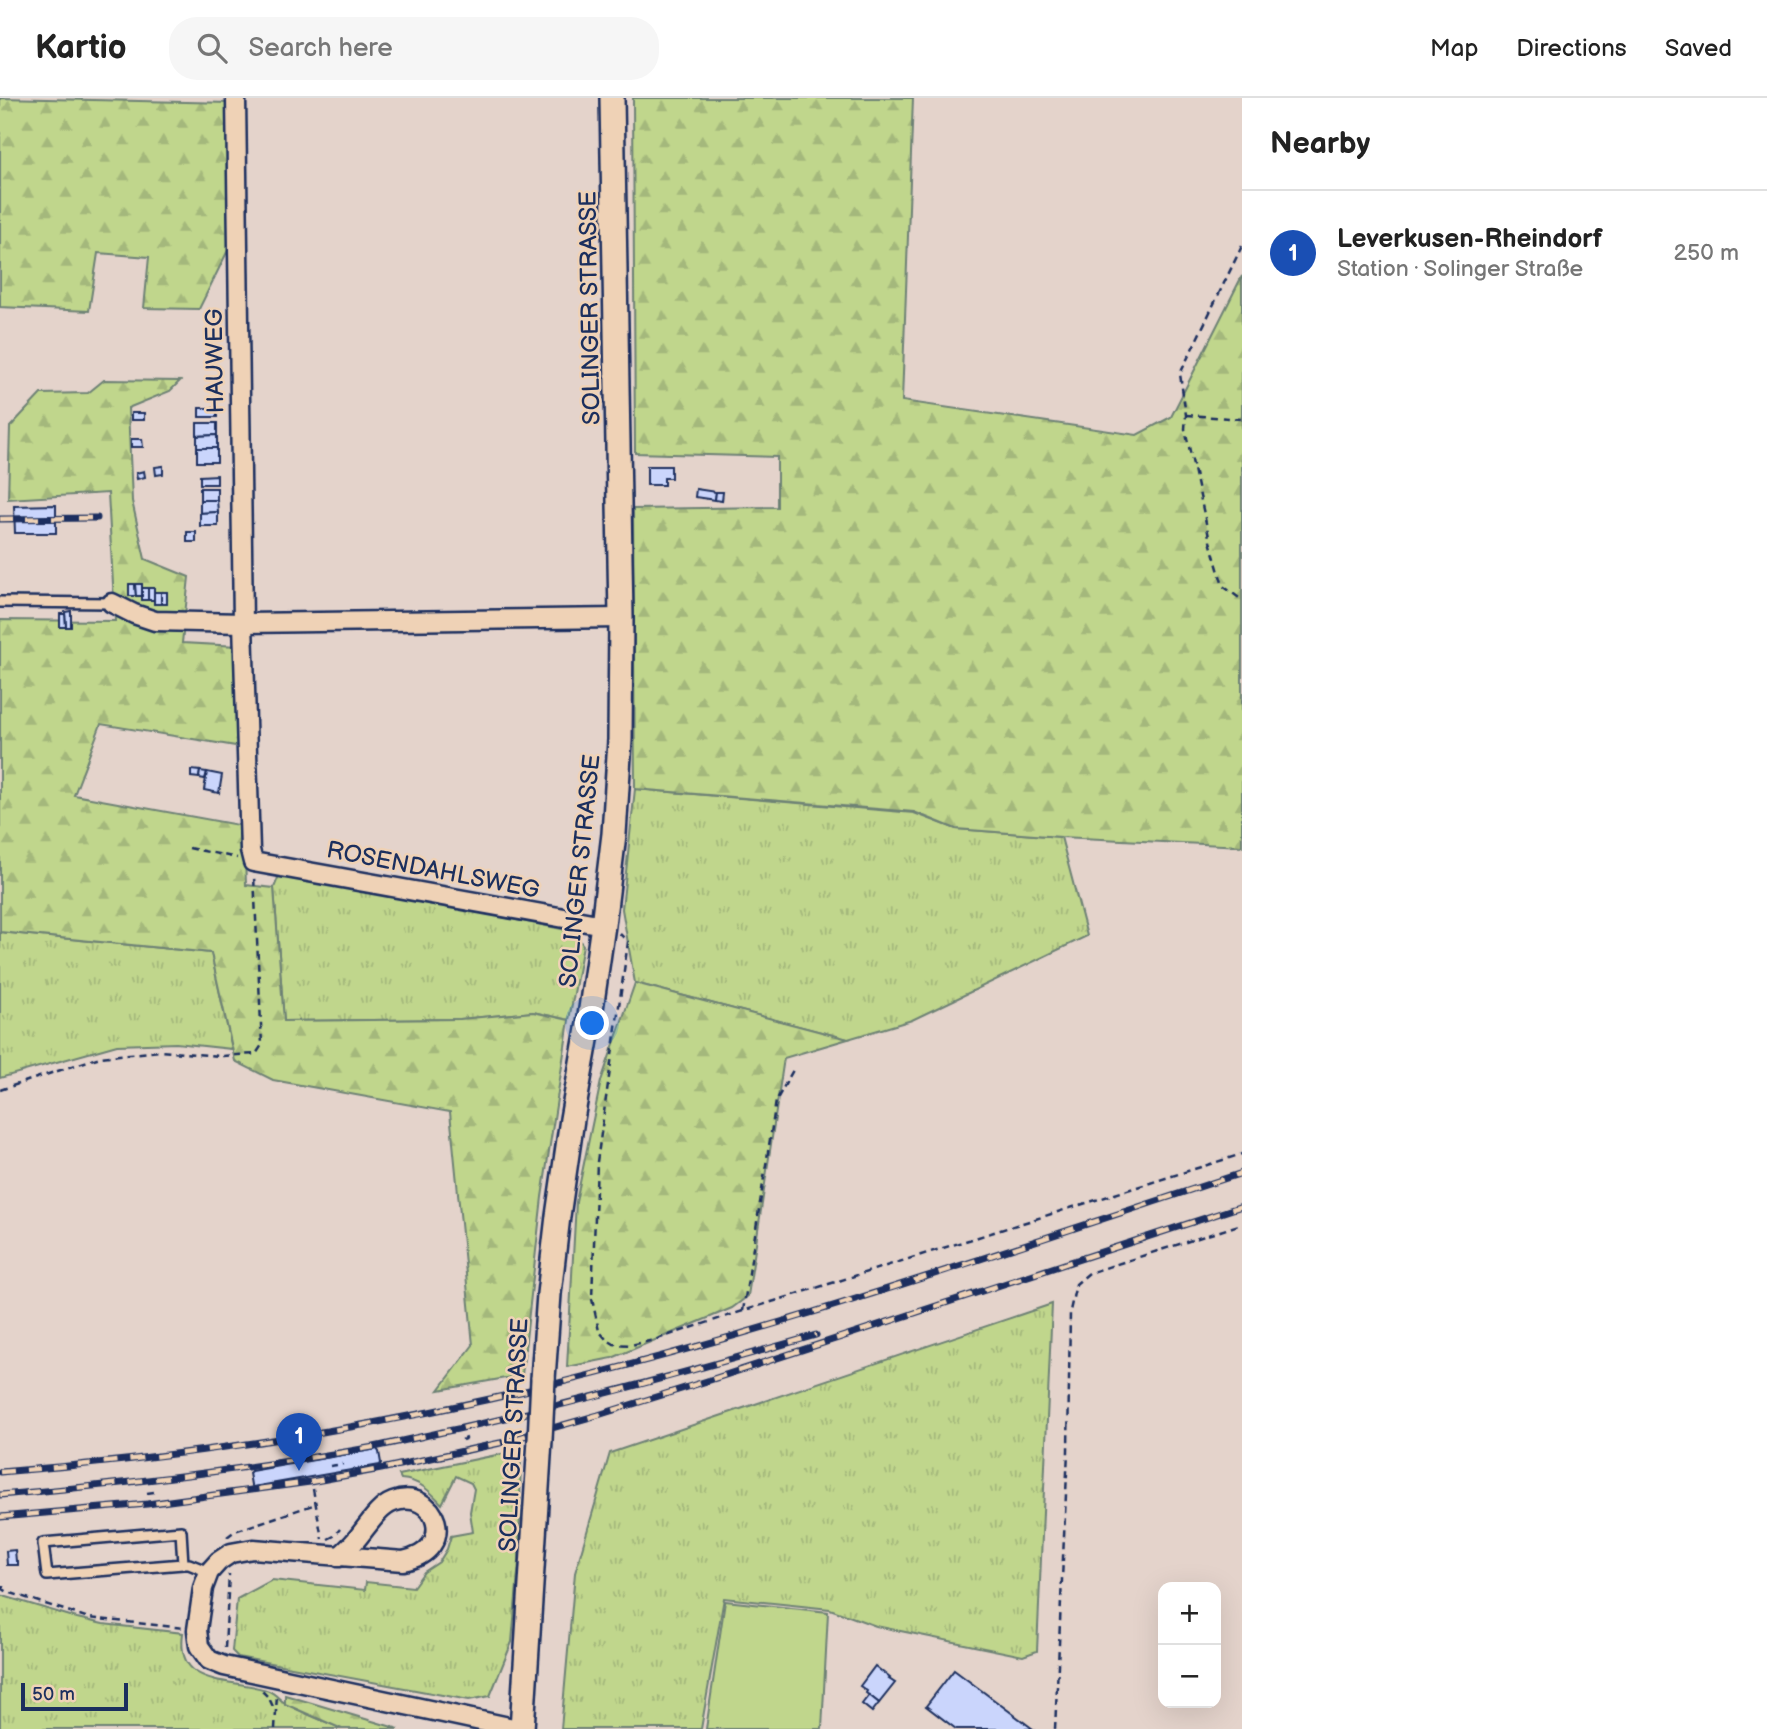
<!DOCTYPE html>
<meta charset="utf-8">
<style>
:root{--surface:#fff;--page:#f6f6f6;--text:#222;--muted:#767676;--line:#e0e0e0;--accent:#1a73e8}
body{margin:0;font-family:"Balsamiq Sans",sans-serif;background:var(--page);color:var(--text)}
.controls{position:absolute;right:21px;bottom:21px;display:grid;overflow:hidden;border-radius:14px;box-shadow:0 7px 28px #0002}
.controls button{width:63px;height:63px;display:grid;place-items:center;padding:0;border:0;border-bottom:2px solid var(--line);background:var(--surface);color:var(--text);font:35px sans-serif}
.scale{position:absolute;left:21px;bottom:18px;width:107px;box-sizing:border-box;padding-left:7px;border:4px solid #1b2f5e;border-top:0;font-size:19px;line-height:24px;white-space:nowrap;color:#1b2f5e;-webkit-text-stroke:5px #efd2b6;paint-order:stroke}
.you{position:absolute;left:593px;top:926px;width:24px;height:24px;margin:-18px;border:5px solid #fff;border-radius:50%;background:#1a73e8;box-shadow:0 0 0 10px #1a73e833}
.badge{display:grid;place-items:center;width:46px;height:46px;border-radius:50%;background:var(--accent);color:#fff;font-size:23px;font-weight:700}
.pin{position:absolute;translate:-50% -58px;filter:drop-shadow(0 2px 4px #0008)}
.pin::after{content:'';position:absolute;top:37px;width:24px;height:21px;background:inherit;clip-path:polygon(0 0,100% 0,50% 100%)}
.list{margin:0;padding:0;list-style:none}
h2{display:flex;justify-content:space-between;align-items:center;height:91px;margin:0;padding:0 28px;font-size:30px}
h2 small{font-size:23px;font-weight:400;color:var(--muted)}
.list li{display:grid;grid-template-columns:46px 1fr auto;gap:21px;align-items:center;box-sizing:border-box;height:126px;padding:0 28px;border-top:2px solid var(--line)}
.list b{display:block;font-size:26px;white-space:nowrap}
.list p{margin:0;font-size:23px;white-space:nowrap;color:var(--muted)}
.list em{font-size:23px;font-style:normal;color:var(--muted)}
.icon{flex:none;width:38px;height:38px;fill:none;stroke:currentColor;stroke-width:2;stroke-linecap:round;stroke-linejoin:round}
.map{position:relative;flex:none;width:1242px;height:1631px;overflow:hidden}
header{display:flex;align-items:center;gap:42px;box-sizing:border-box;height:98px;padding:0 35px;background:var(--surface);border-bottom:2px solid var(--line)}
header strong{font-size:33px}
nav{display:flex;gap:38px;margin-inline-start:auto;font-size:24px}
.search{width:490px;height:63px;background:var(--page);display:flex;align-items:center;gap:18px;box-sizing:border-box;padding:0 24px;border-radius:28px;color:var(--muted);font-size:26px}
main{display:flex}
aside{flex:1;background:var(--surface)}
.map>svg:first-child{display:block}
.grass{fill:url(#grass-tufts);stroke:#6e8275;stroke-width:2}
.forest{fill:url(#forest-firs);stroke:#6e8275;stroke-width:2}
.park{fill:#c0d68c;stroke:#6e8275;stroke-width:2}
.building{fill:#cad5fc;stroke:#1b2f5e;stroke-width:2}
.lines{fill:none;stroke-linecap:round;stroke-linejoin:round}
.lane-casing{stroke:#1b2f5e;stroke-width:14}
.street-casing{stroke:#1b2f5e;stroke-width:23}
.secondary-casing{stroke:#1b2f5e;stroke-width:28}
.path{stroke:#1b2f5e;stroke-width:2.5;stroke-dasharray:7 5;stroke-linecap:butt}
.lane{stroke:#efd2b6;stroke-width:9}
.street{stroke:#efd2b6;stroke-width:18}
.secondary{stroke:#efd2b6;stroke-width:23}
.rail-casing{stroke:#1b2f5e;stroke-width:7}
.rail{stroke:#efd2b6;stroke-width:4.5;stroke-dasharray:13;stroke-linecap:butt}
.secondary-bridge-casing{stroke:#1b2f5e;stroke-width:28;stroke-linecap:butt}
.secondary-bridge{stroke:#efd2b6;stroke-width:23}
.labels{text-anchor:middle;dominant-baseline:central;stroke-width:5;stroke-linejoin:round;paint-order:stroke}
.street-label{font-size:24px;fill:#1b2f5e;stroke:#efd2b6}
</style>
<header>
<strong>Kartio</strong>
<div class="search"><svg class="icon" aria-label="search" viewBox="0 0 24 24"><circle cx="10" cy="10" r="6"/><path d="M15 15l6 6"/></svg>Search here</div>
<nav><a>Map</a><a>Directions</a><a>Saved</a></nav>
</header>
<main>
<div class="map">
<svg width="1242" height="1631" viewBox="0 0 1242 1631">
<defs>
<pattern id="grass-tufts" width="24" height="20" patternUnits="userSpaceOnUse" patternTransform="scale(1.75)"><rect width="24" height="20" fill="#c0d68c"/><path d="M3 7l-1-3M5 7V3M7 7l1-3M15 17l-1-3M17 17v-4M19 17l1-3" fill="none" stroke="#a4b87b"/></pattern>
<pattern id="forest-firs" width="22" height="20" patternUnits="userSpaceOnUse" patternTransform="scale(1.75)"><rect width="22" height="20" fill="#c0d68c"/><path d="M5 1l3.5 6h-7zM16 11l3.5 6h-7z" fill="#a4b87b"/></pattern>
</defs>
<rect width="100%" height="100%" fill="#e4d3cb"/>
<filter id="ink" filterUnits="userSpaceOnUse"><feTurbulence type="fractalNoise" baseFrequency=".0143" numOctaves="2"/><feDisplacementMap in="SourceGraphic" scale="14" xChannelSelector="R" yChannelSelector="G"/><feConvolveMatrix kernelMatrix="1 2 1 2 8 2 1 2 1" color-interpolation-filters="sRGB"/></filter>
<g filter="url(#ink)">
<g class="grass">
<polygon points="635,691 914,715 956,731 1061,739 1087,838 912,922 848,941 635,885 622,811"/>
<polygon points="280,775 572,833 583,847 569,922 533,914 460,921 284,923 274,790"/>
<polygon points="0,834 211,855 232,951 176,945 117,947 0,980"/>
<polygon points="1052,1206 1037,1553 1023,1558 876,1528 830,1511 724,1500 701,1631 561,1631 575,1475 610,1355"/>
<path d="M521,1352L519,1464L512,1544L490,1598L469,1602L243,1560L238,1559L232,1553L237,1501L272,1482L365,1492L366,1484L413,1489L424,1474L439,1464L447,1451L451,1438L473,1434L470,1414L474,1391L471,1385L456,1378L442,1406C430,1393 419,1382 401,1381L399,1377Z"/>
<path d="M0,1497L77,1520L103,1526L183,1535C175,1592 233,1579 269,1593C276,1596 280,1603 287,1606C304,1616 324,1623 342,1631H0Z"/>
</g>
<g class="forest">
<polygon points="0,0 231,5 232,144 199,211 144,210 149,159 98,155 89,213 0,209"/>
<polygon points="633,0 913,0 902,303 1137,337 1171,319 1242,178 1242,748 1061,739 956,731 914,714 635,691 633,411 777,409 777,359 635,355"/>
<polygon points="104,282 180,283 170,293 128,310 132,403 145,461 189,479 182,545 238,548 242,649 101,626 74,697 244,728 246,787 274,790 284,923 460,921 533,914 569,922 542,1099 522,1277 439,1292 473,1247 450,1014 273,982 235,963 211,855 0,834 0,522 115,523 108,395 8,401 10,329 41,296 88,295"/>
<polygon points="635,885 848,941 784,960 748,1198 732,1210 612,1260 567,1269 576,1104 601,983"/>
<polygon points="285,1597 399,1631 342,1631 285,1606"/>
</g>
<polygon class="park" points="725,1503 828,1514 822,1631 706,1631"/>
<g class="building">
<rect x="199" y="310" width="18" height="9"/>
<rect x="131" y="315" width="13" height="7"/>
<polygon points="197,325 217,325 217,337 197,338"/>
<polygon points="217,337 217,350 197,350 197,338"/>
<polygon points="131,341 142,341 143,349 131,349"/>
<rect x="197" y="350" width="20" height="14"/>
<polygon points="163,368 163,376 156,377 155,369"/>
<polygon points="647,368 671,368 671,380 664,380 664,387 647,387"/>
<polygon points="144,373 145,379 137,381 136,375"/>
<polygon points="217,377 217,386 200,386 200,378"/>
<rect x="200" y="390" width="17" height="12"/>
<polygon points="696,391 716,394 715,402 695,399"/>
<polygon points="716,394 723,394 722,403 715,402"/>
<polygon points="200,402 217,402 218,414 200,415"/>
<polygon points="56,407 56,435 15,435 14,408"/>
<polygon points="218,414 218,428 200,428 200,415"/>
<rect x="187" y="434" width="9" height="10"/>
<polygon points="129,486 135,486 136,498 129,498"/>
<polygon points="135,486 142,486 142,498 136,498"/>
<rect x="142" y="490" width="6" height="12"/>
<rect x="148" y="490" width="6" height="12"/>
<rect x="154" y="494" width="7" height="12"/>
<rect x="161" y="494" width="6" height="12"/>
<polygon points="71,513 71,529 66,529 65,514"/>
<polygon points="60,516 65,516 66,529 60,529"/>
<polygon points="191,672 200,673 199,680 191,679"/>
<polygon points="200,673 207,674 205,681 199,680"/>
<polygon points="207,674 222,677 219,695 204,692"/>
<polygon points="377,1351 379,1354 381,1365 380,1367 253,1389 251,1387 249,1375 251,1373"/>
<polygon points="15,1452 16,1463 18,1463 18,1467 7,1467 6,1453"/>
<polygon points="875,1568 890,1580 889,1581 895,1585 879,1605 866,1595 867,1593 860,1588"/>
<polygon points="954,1572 1033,1631 956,1631 926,1608"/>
<polygon points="869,1597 879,1605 872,1614 862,1606"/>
</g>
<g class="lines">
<g class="lane-casing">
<g id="lane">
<polyline points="0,504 112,505"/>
<polyline points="183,1466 181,1433 43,1445 47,1477 183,1466 189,1466 209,1474"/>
</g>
</g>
<g class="street-casing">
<g id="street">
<polyline points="236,0 243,525 250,752 253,764 603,827"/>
<polyline points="112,505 134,516 155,523 243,525 621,520"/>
<path d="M339,1459C344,1454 350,1449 355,1443C366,1431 377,1410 393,1404C436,1388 460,1452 403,1463L253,1451L231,1455L219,1463L209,1474L203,1490L197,1532L199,1548L209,1562L224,1568L518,1631"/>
</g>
</g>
<g class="secondary-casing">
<g id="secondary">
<polyline points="543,1281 549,1196 558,1118 572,1021 589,925 603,827 614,736 620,642 621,520 612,0"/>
<polyline points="522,1631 540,1342"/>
</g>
</g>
<g class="path">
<polyline points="1242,148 1180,276 1186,317 1185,331 1210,443 1223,488 1242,502"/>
<polyline points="1186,317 1242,321"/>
<polyline points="189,750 237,760"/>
<polyline points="619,835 628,844 597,1064 592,1201 599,1233 606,1241 614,1246 631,1247 654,1242 743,1213 1242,1056"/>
<polyline points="0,992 100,959 160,953 220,958 256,956 262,947 254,778"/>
<polyline points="743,1213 776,1003 793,972"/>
<polyline points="462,1342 467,1340"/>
<polyline points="330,1368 343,1366"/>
<polyline points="313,1391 322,1441"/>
<polyline points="147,1395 154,1394"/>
<polyline points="227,1439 235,1433 316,1406"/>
<polyline points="328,1441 334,1438 340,1431"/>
<polyline points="3,1488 3,1491 8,1494 89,1520 183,1530"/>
<polyline points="225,1550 229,1476"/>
<polyline points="262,1593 269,1600 275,1613"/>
<polyline points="275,1631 277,1596"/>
<polyline points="1055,1631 1068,1353 1070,1213 1076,1186 1089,1175 1242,1126"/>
</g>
<use href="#lane" class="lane"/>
<use href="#street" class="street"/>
<use href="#secondary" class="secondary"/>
<g class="rail-casing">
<g id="rail">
<polyline points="0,421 97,420"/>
<path d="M0,1374C165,1361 329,1337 490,1301C745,1244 994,1156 1242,1075"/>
<path d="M0,1397C125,1386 250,1371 374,1349C403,1343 432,1336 462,1330C581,1304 699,1271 816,1237"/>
<polyline points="0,1419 147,1406 310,1384 381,1371 500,1345 598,1317 707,1283 1242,1108"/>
</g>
</g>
<use href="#rail" class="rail"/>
<g class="secondary-bridge-casing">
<polyline id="secondary-bridge" points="540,1342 543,1281"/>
</g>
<use href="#secondary-bridge" class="secondary-bridge"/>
</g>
</g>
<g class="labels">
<g class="street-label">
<text transform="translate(590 210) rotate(-91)">SOLINGER STRASSE</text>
<text transform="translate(215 263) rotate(-91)">HAUWEG</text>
<text transform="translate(433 772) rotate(11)">ROSENDAHLSWEG</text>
<text transform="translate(580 773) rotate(-84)">SOLINGER STRASSE</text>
<text transform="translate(514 1337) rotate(-87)">SOLINGER STRASSE</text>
</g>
</g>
</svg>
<div class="controls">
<button>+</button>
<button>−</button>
</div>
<div class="scale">50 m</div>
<div class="you"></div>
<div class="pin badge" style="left:299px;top:1373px;background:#1a4fb4">1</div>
</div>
<aside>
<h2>Nearby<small></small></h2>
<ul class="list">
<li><span class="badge" style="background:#1a4fb4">1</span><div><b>Leverkusen-Rheindorf</b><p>Station · Solinger Straße</p></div><em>250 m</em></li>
</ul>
</aside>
</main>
